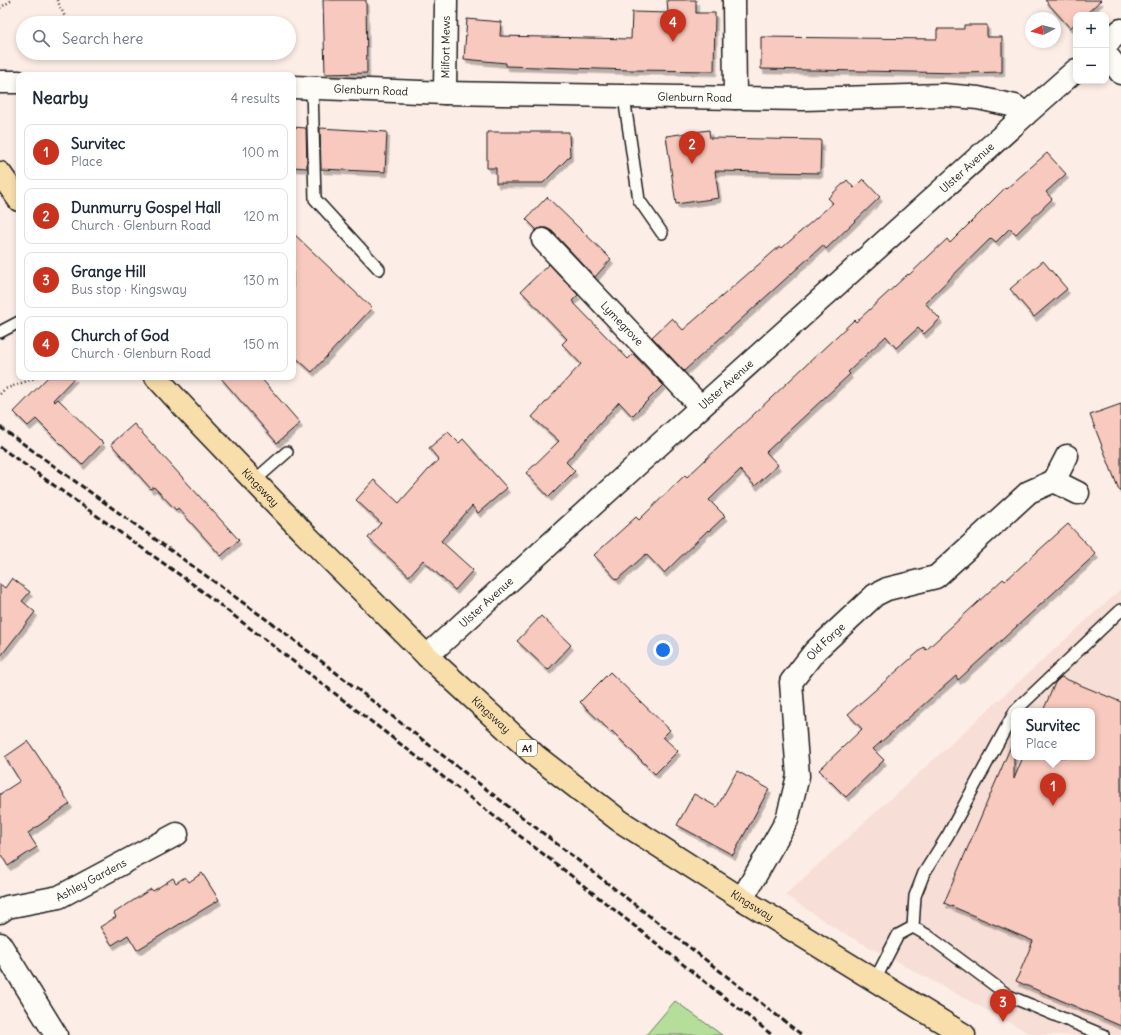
<!DOCTYPE html>
<meta charset="utf-8">
<style>
:root{--surface:#fff;--page:#f2f2f3;--text:#1f2937;--muted:#747a83;--line:#e0e1e3;--accent:#c8321e}
body{margin:0;font-family:Delius,sans-serif;background:var(--page);color:var(--text)}
.controls{position:absolute;right:12px;top:12px;display:grid;overflow:hidden;border-radius:8px;box-shadow:0 2px 6px #0003}
.controls button{width:36px;height:36px;display:grid;place-items:center;padding:0;border:0;border-bottom:1px solid var(--line);background:var(--surface);color:var(--text);font:20px sans-serif}
.compass{position:absolute;left:1025px;top:12px;width:36px;height:36px;border-radius:50%;background:var(--surface);box-shadow:0 2px 6px #0003;rotate:263deg}
.you{position:absolute;left:663px;top:650px;width:14px;height:14px;margin:-10px;border:3px solid #fff;border-radius:50%;background:#1a73e8;box-shadow:0 0 0 6px #1a73e833}
.badge{display:grid;place-items:center;width:26px;height:26px;border-radius:50%;background:var(--accent);color:#fff;font-size:13px;font-weight:700}
.pin{position:absolute;translate:-50% -33px;filter:drop-shadow(0 1px 2px #0008)}
.pin::after{content:'';position:absolute;top:21px;width:14px;height:12px;background:inherit;clip-path:polygon(0 0,100% 0,50% 100%)}
.popup{position:absolute;left:1011px;top:708px;width:84px;height:52px;box-sizing:border-box;display:grid;place-content:center;border-radius:8px;background:var(--surface);filter:drop-shadow(0 1px 3px #0005);font-size:13px;white-space:nowrap;color:var(--muted)}
.popup b{font-size:15px;color:var(--text)}
.popup::after{content:'';position:absolute;left:50%;top:100%;margin-left:-8px;border:8px solid transparent;border-top-color:var(--surface)}
.list{margin:0;padding:0;list-style:none}
h2{display:flex;justify-content:space-between;align-items:center;height:52px;margin:0;padding:0 16px;font-size:17px}
h2 small{font-size:13px;font-weight:400;color:var(--muted)}
.list li{display:grid;grid-template-columns:26px 1fr auto;gap:12px;align-items:center;box-sizing:border-box;height:56px;margin:0 8px 8px;padding:0 8px;border:1px solid var(--line);border-radius:8px}
.list b{display:block;font-size:15px;white-space:nowrap}
.list p{margin:0;font-size:13px;white-space:nowrap;color:var(--muted)}
.list em{font-size:13px;font-style:normal;color:var(--muted)}
.icon{flex:none;width:22px;height:22px;fill:none;stroke:currentColor;stroke-width:2;stroke-linecap:round;stroke-linejoin:round}
.map{position:relative;flex:none;width:1121px;height:1035px;overflow:hidden}
.search{position:absolute;background:var(--surface);box-shadow:0 2px 6px #0003;left:16px;top:16px;width:280px;height:44px;display:flex;align-items:center;gap:10px;box-sizing:border-box;padding:0 14px;border-radius:22px;color:var(--muted);font-size:15px}
.panel{position:absolute;background:var(--surface);box-shadow:0 2px 6px #0003;left:16px;top:72px;width:280px;height:308px;border-radius:8px}
.map>svg:first-child{display:block}
.built{fill:#f7ded6;fill-rule:evenodd}
.green{fill:#b5de9b;stroke:#687d5c}
.building{fill:#f8c9be;stroke:#1c1c1c;filter:url(#shadow)}
.lines{fill:none;stroke-linecap:round;stroke-linejoin:round}
.lane-casing{stroke:#1c1c1c;stroke-width:14}
.street-casing{stroke:#1c1c1c;stroke-width:25}
.primary-casing{stroke:#1c1c1c;stroke-width:25}
.path{stroke:#1c1c1c;stroke-width:2.5;stroke-dasharray:1 3;stroke-linecap:butt}
.lane{stroke:#fdfcf7;stroke-width:11}
.street{stroke:#fdfcf7;stroke-width:22}
.primary{stroke:#f8deab;stroke-width:22}
.rail{stroke:#1c1c1c;stroke-width:3;stroke-dasharray:6 3;stroke-linecap:butt}
.labels{text-anchor:middle;dominant-baseline:central;stroke-width:3.5;stroke-linejoin:round;paint-order:stroke}
.shield{fill:#fdfcf7;stroke:#605f5e;stroke-width:1}
.shield-label{font-size:10px;font-weight:bold;fill:#1c1c1c}
.street-label{font-size:11px;fill:#1c1c1c;stroke:#fdfcf7}
</style>
<div class="map">
<svg width="1121" height="1035" viewBox="0 0 1121 1035">
<defs>
<filter id="shadow"><feDropShadow dx="2.5" dy="4.5" stdDeviation="0" flood-color="#0004"/></filter>
</defs>
<rect width="100%" height="100%" fill="#fcede6"/>
<filter id="ink" filterUnits="userSpaceOnUse"><feTurbulence type="fractalNoise" baseFrequency=".025" numOctaves="2"/><feDisplacementMap in="SourceGraphic" scale="8" xChannelSelector="R" yChannelSelector="G"/><feConvolveMatrix kernelMatrix="1 2 1 2 8 2 1 2 1" color-interpolation-filters="sRGB"/></filter>
<g filter="url(#ink)">
<path class="built" d="M1121,589V1035H1033L838,930L785,895ZM1014,711H1092V757H1014Z"/>
<polygon class="green" points="675,1001 722,1035 646,1035"/>
<g class="building">
<polygon points="323,0 366,0 367,73 325,74"/>
<polygon points="667,0 696,0 696,13 715,13 714,71 631,70 506,66 506,63 464,59 467,19 501,22 500,36 631,39 632,12 668,13"/>
<polygon points="1045,0 1101,0 1085,15 1076,15 1076,23 1070,28"/>
<polygon points="964,25 987,25 987,37 1002,37 1002,72 962,73 761,69 761,37 937,39 937,29 964,29"/>
<polygon points="293,127 306,128 307,168 293,167"/>
<polygon points="320,128 387,132 385,172 321,169"/>
<polygon points="709,130 710,138 821,140 820,173 715,171 719,198 676,204 666,136"/>
<polygon points="487,132 569,132 570,156 543,183 496,183 496,168 487,168"/>
<polygon points="1047,153 1066,174 1046,192 1052,199 1016,234 1010,228 996,242 991,238 925,303 940,319 924,334 918,328 896,348 886,336 848,372 850,374 766,452 778,465 755,486 740,470 709,500 725,516 709,531 708,530 664,573 646,554 617,580 594,555 636,517 639,520 685,475 687,477 854,320 856,322 908,274 909,275 947,239 950,243 1005,188 1006,189"/>
<polygon points="863,179 880,197 826,249 823,245 684,371 652,337 672,318 683,330 780,246 782,248 833,203 828,198 847,180 854,188"/>
<polygon points="547,197 611,259 595,277 552,231 546,228 540,228 537,230 526,219"/>
<polygon points="293,233 372,308 312,372 293,355"/>
<polygon points="1043,261 1067,289 1034,317 1010,289"/>
<polygon points="549,264 578,295 572,301 628,359 633,354 663,385 632,416 619,402 566,462 575,471 549,497 526,473 559,441 532,417 581,364 562,344 567,339 521,291"/>
<polygon points="48,377 75,377 53,400 55,402 58,399 103,443 82,465 36,419 28,426 14,412"/>
<polygon points="220,377 260,377 300,423 277,443"/>
<polygon points="1121,404 1121,490 1119,490 1090,415"/>
<polygon points="134,424 239,540 221,556 178,508 176,510 154,487 151,489 111,444"/>
<polygon points="448,432 459,443 463,439 507,488 478,513 472,506 441,541 473,570 455,590 423,560 409,576 368,538 381,523 356,500 374,480 399,503 430,468 439,460 429,448"/>
<polygon points="1068,524 1096,554 958,680 956,676 873,749 884,760 846,797 819,770 862,729 848,714 924,647 926,650 1003,579 1005,581"/>
<polygon points="12,578 30,592 22,601 35,612 0,657 0,584 5,588"/>
<polygon points="541,616 571,645 548,670 517,641"/>
<polygon points="610,672 670,730 663,737 678,751 655,774 612,731 611,732 580,702"/>
<polygon points="1061,677 1121,702 1121,1026 1016,981 1033,941 944,903 1014,739 1014,779 1023,757 1092,757 1092,711 1043,711 1055,683"/>
<polygon points="28,741 70,804 28,833 37,847 8,866 0,853 0,794 20,781 5,757"/>
<polygon points="737,771 769,789 733,855 677,825 694,794 717,807"/>
<polygon points="202,873 219,900 137,950 128,935 112,945 100,927 116,917 114,913 151,889 153,891 173,878 176,883 185,877 189,882"/>
</g>
<g class="lines">
<g class="lane-casing">
<g id="lane">
<polyline points="312,88 315,199 379,269"/>
<polyline points="624,97 639,200 662,233"/>
<polyline points="0,332 19,322"/>
<polyline points="254,481 287,452"/>
<polyline points="1015,711 1121,610"/>
<polyline points="913,927 915,896 924,873 948,835 1014,713"/>
<polyline points="875,980 898,935 913,927 927,935 1009,996 1103,1035"/>
</g>
</g>
<g class="street-casing">
<g id="street">
<polyline points="734,0 735,98"/>
<polyline points="1106,44 1121,30"/>
<polyline points="1106,54 1121,73"/>
<polyline points="0,82 19,82"/>
<path id="s1" d="M293,87L445,93L803,99L944,95L978,98L1015,106L1025,115L1076,70"/>
<path id="s2" d="M445,93L446,0"/>
<path id="s3" d="M543,240L701,407"/>
<polyline points="1054,481 1067,456"/>
<path id="s4" d="M427,656L639,463L1025,115"/>
<path id="s5" d="M742,899L787,820L798,776L791,682L815,651L875,595L887,589L936,577L1029,492L1054,481L1078,493"/>
<path id="s6" d="M0,912L7,907L59,897L177,834"/>
<polyline points="0,944 56,1035"/>
</g>
</g>
<g class="primary-casing">
<g id="primary">
<polyline points="0,173 19,200"/>
<path id="s7" d="M156,377L193,417L303,532L427,656L537,757L620,821L742,899L964,1035"/>
</g>
</g>
<g class="path">
<polyline points="57,0 65,17"/>
<polyline points="0,8 12,0"/>
<polyline points="0,394 5,389 38,377"/>
</g>
<use href="#lane" class="lane"/>
<use href="#street" class="street"/>
<use href="#primary" class="primary"/>
<g class="rail">
<polyline points="0,427 281,630 575,858 802,1035"/>
<polyline points="0,447 194,585 564,870 772,1035"/>
</g>
</g>
</g>
<g class="labels">
<rect class="shield" x="517" y="740" width="20" height="16" rx="3"/>
<g class="shield-label">
<text x="527" y="748">A1</text>
</g>
<g class="street-label">
<text stroke="none"><textPath href="#s2" startOffset="46">Milfort Mews</textPath></text>
<text stroke="none"><textPath href="#s1" startOffset="78">Glenburn Road</textPath></text>
<text stroke="none"><textPath href="#s1" startOffset="402">Glenburn Road</textPath></text>
<text stroke="none"><textPath href="#s4" startOffset="728">Ulster Avenue</textPath></text>
<text stroke="none"><textPath href="#s3" startOffset="115">Lymegrove</textPath></text>
<text stroke="none"><textPath href="#s4" startOffset="404">Ulster Avenue</textPath></text>
<text stroke="none"><textPath href="#s7" startOffset="152">Kingsway</textPath></text>
<text stroke="none"><textPath href="#s4" startOffset="80">Ulster Avenue</textPath></text>
<text stroke="none"><textPath href="#s5" startOffset="284">Old Forge</textPath></text>
<text stroke="none"><textPath href="#s7" startOffset="476">Kingsway</textPath></text>
<text stroke="none"><textPath href="#s6" startOffset="98">Ashley Gardens</textPath></text>
<text stroke="none"><textPath href="#s7" startOffset="800">Kingsway</textPath></text>
</g>
</g>
</svg>
<div class="controls">
<button>+</button>
<button>−</button>
</div>
<svg class="compass" viewBox="-18 -18 36 36"><path d="M0-13l5 13h-10z" fill="#e53935"/><path d="M0 13l5-13h-10z" fill="#747a83"/></svg>
<div class="you"></div>
<div class="pin badge" style="left:1053px;top:806px">1</div>
<div class="popup"><b>Survitec</b>Place</div>
<div class="pin badge" style="left:692px;top:164px">2</div>
<div class="pin badge" style="left:1003px;top:1022px">3</div>
<div class="pin badge" style="left:673px;top:42px">4</div>
<div class="search"><svg class="icon" aria-label="search" viewBox="0 0 24 24"><circle cx="10" cy="10" r="6"/><path d="M15 15l6 6"/></svg>Search here</div>
<section class="panel">
<h2>Nearby<small>4 results</small></h2>
<ul class="list">
<li><span class="badge">1</span><div><b>Survitec</b><p>Place</p></div><em>100 m</em></li>
<li><span class="badge">2</span><div><b>Dunmurry Gospel Hall</b><p>Church · Glenburn Road</p></div><em>120 m</em></li>
<li><span class="badge">3</span><div><b>Grange Hill</b><p>Bus stop · Kingsway</p></div><em>130 m</em></li>
<li><span class="badge">4</span><div><b>Church of God</b><p>Church · Glenburn Road</p></div><em>150 m</em></li>
</ul>
</section>
</div>
